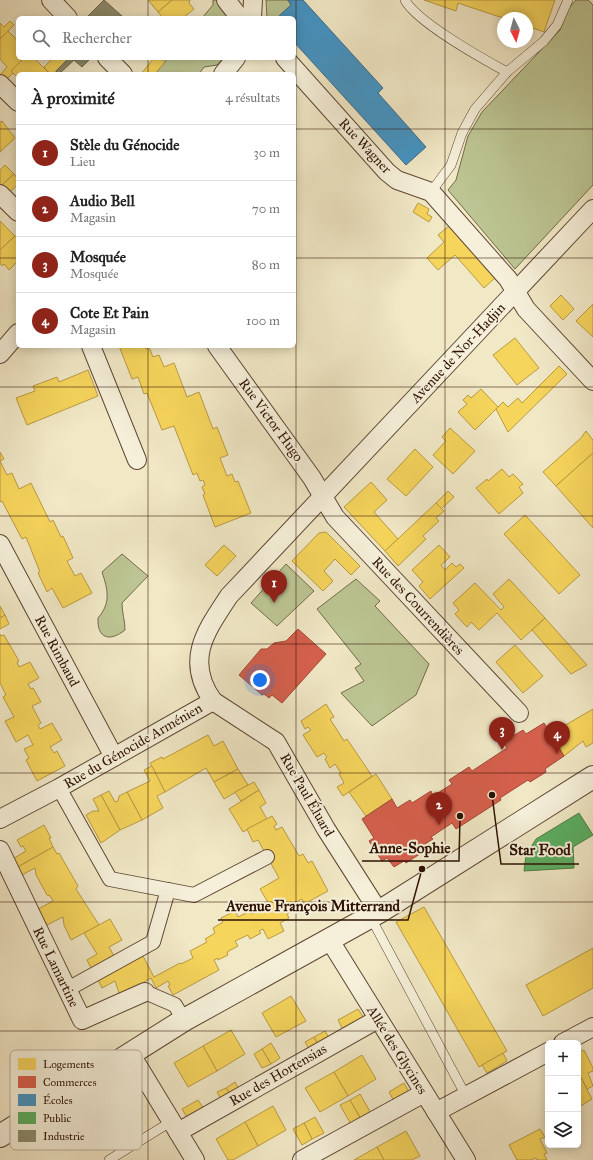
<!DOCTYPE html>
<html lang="fr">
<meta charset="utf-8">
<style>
:root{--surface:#fff;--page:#f2f2f2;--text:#222;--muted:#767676;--line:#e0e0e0;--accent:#8f2418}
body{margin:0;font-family:"IM FELL Great Primer",serif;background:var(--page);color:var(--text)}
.controls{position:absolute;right:12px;bottom:12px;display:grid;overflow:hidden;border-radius:6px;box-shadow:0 2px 10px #0003}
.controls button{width:36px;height:36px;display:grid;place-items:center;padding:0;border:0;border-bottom:1px solid var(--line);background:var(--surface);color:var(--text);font:20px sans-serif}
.compass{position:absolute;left:497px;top:12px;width:36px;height:36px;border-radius:50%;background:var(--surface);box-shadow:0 2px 10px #0003;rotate:174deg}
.you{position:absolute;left:260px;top:680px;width:14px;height:14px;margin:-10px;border:3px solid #fff;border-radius:50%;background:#1a73e8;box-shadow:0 0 0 6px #1a73e833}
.badge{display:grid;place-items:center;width:26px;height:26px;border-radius:50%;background:var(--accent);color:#fff;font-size:13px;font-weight:700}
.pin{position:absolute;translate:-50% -33px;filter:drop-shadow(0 1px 2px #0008)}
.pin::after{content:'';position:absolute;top:21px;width:14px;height:12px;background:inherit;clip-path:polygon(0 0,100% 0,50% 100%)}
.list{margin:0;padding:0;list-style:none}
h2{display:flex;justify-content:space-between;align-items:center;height:52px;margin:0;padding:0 16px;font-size:17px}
h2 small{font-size:13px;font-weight:400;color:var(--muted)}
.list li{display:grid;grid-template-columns:26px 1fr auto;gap:12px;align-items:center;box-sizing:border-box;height:56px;padding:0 16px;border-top:1px solid var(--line)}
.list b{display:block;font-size:15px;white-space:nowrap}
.list p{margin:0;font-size:13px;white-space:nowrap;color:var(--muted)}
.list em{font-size:13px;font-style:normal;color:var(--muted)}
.icon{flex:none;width:22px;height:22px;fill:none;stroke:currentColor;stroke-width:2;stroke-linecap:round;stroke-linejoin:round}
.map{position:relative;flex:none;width:593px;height:1160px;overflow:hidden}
.search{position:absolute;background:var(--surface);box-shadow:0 2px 10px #0003;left:16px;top:16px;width:280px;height:44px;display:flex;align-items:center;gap:10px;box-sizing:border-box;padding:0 14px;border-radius:6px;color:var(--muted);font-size:15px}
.panel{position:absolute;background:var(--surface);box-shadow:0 2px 10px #0003;left:16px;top:72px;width:280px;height:276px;border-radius:6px}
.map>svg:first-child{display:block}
.green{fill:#bcc593;stroke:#746b4b}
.homes{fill:#f6d55c;stroke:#ba9a41}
.shops{fill:#d6604d;stroke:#a34837}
.schools{fill:#4393c3;stroke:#3c6c89}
.public{fill:#5aae61;stroke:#4c7f45}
.industry{fill:#8c8c6e;stroke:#70674e}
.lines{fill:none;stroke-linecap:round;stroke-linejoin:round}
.service-casing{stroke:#5e4734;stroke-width:10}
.pedestrian-casing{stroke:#5e4734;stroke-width:16}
.minor-casing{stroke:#5e4734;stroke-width:20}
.tertiary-casing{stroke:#5e4734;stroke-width:24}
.service{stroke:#f6f0da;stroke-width:9}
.pedestrian{stroke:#f6f0da;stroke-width:14}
.minor{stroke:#f6f0da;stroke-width:18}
.tertiary{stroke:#f6f0da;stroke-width:22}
.grid{fill:none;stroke:#2d1103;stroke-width:1;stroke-opacity:0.55}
.labels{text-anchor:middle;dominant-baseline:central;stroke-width:4;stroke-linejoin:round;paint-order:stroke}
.street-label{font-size:14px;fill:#2d1103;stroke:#f6f0da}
.key{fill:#f6f0da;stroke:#baad9a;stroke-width:1}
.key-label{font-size:11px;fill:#2d1103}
.leader{fill:none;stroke:#2d1103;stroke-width:1.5}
.callout-dot{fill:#2d1103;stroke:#f6f0da;stroke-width:1.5}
.callout-label{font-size:15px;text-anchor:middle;font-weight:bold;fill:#2d1103;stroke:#f6f0da;stroke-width:4;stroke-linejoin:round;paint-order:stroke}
</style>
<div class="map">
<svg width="593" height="1160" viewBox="0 0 593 1160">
<rect width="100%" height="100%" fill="#f1e8c6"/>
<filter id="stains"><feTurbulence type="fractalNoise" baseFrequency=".005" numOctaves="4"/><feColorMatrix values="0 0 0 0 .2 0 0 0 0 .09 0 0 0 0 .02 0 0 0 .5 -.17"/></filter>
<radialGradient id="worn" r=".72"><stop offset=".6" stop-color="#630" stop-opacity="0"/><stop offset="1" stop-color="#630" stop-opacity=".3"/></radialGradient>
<g class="green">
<polygon points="213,0 216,0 229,18 202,18 213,5"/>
<polygon points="266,0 288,0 291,5 277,18 267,18"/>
<polygon points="576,0 588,0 593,5 593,185 515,269 448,190 456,180 468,136 482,112 560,30 569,8"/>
<polygon points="168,58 223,58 217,65 204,67 199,74 155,74"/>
<path d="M122,554L148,576L122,603C122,613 125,620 125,630C110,642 97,639 98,618C111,603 108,590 102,572Z"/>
<polygon points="286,564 314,591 277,626 251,603"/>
<polygon points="356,579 380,601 375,606 429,664 416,695 372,726 341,693 364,681 355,668 361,664 317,609"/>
</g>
<g class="homes">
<polygon points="148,0 172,0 158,12"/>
<polygon points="172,0 190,0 189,3 194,9 183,18 163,18 158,12"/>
<polygon points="424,0 555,0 544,32 527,26 527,18 503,18 458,3 456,11"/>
<polygon points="10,21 14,25 0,39 0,23 4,27"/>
<polygon points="8,31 18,41 18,58 24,58 11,71 13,73 6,80 1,74 7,67 0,59 0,39"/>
<polygon points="24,58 34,58 50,74 18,74 18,78 11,71"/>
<polygon points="53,58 69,58 53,74 50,74 44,67"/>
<polygon points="154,58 159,58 165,62 155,74 141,74"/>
<polygon points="2,121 15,138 0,152 0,122"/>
<polygon points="5,165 14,174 2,185 0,184 0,170"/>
<polygon points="14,174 18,179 18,184 9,193 2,185"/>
<polygon points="418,203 429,209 427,214 432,217 429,222 413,212"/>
<polygon points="0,221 15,236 0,250"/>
<polygon points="449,226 495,278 484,288 455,255 438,270 427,258 444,242 438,235"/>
<polygon points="15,236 18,239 18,261 9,270 4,264 2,266 0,263 0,250"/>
<polygon points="561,295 574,309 563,320 550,306"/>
<polygon points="593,304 593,337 576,321"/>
<polygon points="515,338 539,368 517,385 493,355"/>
<polygon points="119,346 144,346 146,349 149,347 153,357 159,355 164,367 174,363 187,397 199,392 213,429 217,427 228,455 220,458 227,476 232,474 235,482 238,481 251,513 215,527 203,495 205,494 202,487 205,485 203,480 200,481 197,473 193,475 174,426 162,430 147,393 144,394 138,377 132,379"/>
<polygon points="559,366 567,374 508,432 496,409 503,402 508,407 518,398 522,403"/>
<polygon points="88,370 98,396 27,425 16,398 35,391 33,386 57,377 59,382"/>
<polygon points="481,389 498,407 475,430 458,412 467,404 463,400 468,395 471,398"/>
<polygon points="450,428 475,451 453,474 433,455 446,441 442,437"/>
<polygon points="586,431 593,440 593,453 556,486 543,472 581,438"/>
<polygon points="415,449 433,467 406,496 387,479"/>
<polygon points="0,452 4,459 0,461 7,475 12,473 19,489 31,483 50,522 53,520 61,537 63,536 73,558 67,561 75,576 81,573 92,593 63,608 52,588 47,592 38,573 40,572 26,537 22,539 2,501 0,502"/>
<polygon points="593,453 593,528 556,486"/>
<polygon points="502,469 509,477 513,474 523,484 519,487 523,493 499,514 476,488 487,479 488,481"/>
<polygon points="371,482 387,500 374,512 398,539 385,551 344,507"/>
<polygon points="448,491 454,497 441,509 436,503"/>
<polygon points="436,503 444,511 436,518 439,521 423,536 426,539 398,566 385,551"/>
<polygon points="525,515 580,575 559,594 504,534"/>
<polygon points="326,532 360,566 351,575 335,559 324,571 333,581 323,591 292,561 319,533"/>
<polygon points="224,545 236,556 217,576 205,565"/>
<polygon points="439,545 450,557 441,565 445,570 452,563 456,567 460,564 464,568 430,599 419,586 423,582 412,570"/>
<polygon points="509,579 545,618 521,640 497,613 479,630 471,622 467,627 455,614 459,610 453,603 475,583 501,610 504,607 493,594"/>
<polygon points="0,606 5,615 0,618"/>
<polygon points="5,615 9,624 0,629 0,618"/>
<polygon points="545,618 587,665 571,674 532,630"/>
<polygon points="0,634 1,636 4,635 19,661 17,662 19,667 30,662 39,678 28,684 31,689 33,688 41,702 32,706 41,723 38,725 40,729 52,723 62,740 50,747 54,753 57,751 65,766 37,781 26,760 29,758 24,749 33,745 28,735 16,742 5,721 14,717 3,697 6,695 0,683"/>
<polygon points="515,645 543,676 523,693 496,662"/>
<polygon points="326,704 334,717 330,719 344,741 347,739 372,776 343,796 337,787 344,783 339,774 341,773 335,764 330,768 325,759 327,757 324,753 317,757 303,735 311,730 308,727 305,729 301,721"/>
<polygon points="593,709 593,743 586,747 583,741 564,756 548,730 560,723 562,727"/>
<polygon points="208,735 214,746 223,741 238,769 214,782 206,768 165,792 150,763 162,757 163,759"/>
<polygon points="152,766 165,792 157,796 163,808 142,820 127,792 150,781 144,770"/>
<polygon points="238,769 248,785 224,799 214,782"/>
<polygon points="376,774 392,799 366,816 349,792"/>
<polygon points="254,782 259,790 241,801 235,792"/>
<polygon points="259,790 266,803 260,807 267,819 243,832 229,809"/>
<polygon points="109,791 115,802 118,801 119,796 127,792 142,820 120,830 101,795"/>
<polygon points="101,795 120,830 101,843 86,815 93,811 99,811 93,799"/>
<polygon points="272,816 277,824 274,826 276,830 282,827 299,856 303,854 308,863 312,861 328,891 304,904 302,899 294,903 297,908 287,914 289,918 280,923 284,931 268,939 263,929 259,931 261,933 250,939 248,935 235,941 238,946 227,952 228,955 218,960 218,958 214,960 219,970 173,995 168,986 170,985 168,981 156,988 151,978 120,996 115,981 102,988 97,978 128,961 129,963 143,956 154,977 180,963 181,964 193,958 190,951 207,942 205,939 215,933 213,928 223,922 221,918 235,911 238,917 250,911 251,914 269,904 260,889 279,878 258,840 253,842 247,829"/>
<polygon points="44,825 51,838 49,838 53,847 16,868 11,860 26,851 23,846 21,847 17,840"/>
<polygon points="53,847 57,854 59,853 78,886 76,889 99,925 71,940 64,925 63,917 47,925 38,909 53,901 50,896 47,895 36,875 35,868 20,876 16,868"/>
<polygon points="424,907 507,1051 479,1067 396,922"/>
<polygon points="110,919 122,940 109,947 114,956 91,968 87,960 97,954 84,933"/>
<polygon points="593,948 593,988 543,1016 526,985"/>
<polygon points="291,996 306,1021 276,1037 262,1013"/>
<polygon points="358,1009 364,1018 343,1030 338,1020"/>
<polygon points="231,1030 245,1054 217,1071 203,1046"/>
<polygon points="325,1031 330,1039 319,1046 314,1037"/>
<polygon points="314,1037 319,1046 310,1051 305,1042"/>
<polygon points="271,1043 280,1058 271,1064 262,1049"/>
<polygon points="203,1046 217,1071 188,1087 174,1063"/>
<polygon points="262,1049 271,1064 262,1068 254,1054"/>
<polygon points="584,1050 593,1068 593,1071 588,1073 593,1086 587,1089 578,1072 578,1053"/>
<polygon points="503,1053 507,1061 487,1073 482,1065"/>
<polygon points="362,1055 376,1079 348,1096 334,1072"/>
<polygon points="334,1072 348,1096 320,1112 305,1088"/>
<polygon points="578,1072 592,1099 579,1107 578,1105"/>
<polygon points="235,1082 240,1091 231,1096 226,1088"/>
<polygon points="404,1083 409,1092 394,1101 389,1092"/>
<polygon points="226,1088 231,1096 222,1101 217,1092"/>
<polygon points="360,1094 372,1115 362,1121 350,1100"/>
<polygon points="198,1100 204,1109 188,1119 182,1109"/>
<polygon points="350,1100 362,1121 352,1126 340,1105"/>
<polygon points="273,1106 286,1130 258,1146 245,1122"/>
<polygon points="315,1117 324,1133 312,1139 304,1123"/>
<polygon points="245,1122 258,1146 233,1160 228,1160 216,1139"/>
<polygon points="304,1123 312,1139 302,1145 293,1129"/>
<polygon points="540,1129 545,1137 540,1139 547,1153 544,1154 547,1160 537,1160 536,1158 531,1160 517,1160 509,1145"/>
<polygon points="406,1131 420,1156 412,1160 384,1160 377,1147"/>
<polygon points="377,1147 384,1160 354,1160"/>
</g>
<g class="shops">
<polygon points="298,629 326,654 282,703 272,695 269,698 264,694 262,695 239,675 261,649 267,649 274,643 286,641"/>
<polygon points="544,723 564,756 545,769 546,772 530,782 528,780 500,798 501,800 456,829 452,823 431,837 433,839 425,844 429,848 406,863 404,861 394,867 387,858 382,861 369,841 374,838 362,819 392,799 397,808 410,800 412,803 431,791 433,796 452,784 449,780 469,767 472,771 507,748 503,742 523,730 526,734"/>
</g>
<polygon class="schools" points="288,0 303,0 383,88 378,93 426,147 406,165 294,42 294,18 277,18 291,5"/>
<polygon class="public" points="579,813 593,835 573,847 574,868 524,871 526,855 536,839"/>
<g class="industry">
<polygon points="104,0 122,16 119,18 86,18"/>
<polygon points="69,58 91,58 82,67 74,60 59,74 56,71"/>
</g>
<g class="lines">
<g class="service-casing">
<g id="service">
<path d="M405,0C417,22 483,59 507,72"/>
<polyline points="431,192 451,165 462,133 475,109 507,72 544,41 557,25 568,0"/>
<polyline points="370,916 466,1096"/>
<polyline points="109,1160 172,1121"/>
</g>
</g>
<g class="pedestrian-casing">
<g id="pedestrian">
<polyline points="59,788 110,879 194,895 267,857"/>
<polyline points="66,990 153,942 168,890"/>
<polyline points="145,992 175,1005 184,1020"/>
</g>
</g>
<g class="minor-casing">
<g id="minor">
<polyline points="51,0 68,18"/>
<polyline points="226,0 240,18"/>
<polyline points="252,18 253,0"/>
<polyline points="107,58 123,74"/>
<polyline points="285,58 387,172 397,180 431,192 508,279 526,309 593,381"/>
<polyline points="223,74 236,58"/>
<polyline points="0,84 18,102"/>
<polyline points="0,194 18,212"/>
<polyline points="91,346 137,460"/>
<polyline points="217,346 312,478 335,517 519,713"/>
<polyline points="0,354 18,333"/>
<polyline points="0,544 114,757"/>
<polyline points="213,701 276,742 326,829 379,912"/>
<path d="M0,819L59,788L213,701C184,660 206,631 229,596L593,209"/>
<polyline points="0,850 82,1020 145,992"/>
<polyline points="329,939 466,1160"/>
<polyline points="563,1043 593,1027"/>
<polyline points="130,1053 195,1160"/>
<polyline points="436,1112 548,1052"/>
<polyline points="178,1132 378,1019"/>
<polyline points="302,1160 424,1093"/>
</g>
</g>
<g class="tertiary-casing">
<polyline id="tertiary" points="0,1136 184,1020 379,912 593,777"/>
</g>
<use href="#service" class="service"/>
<use href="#pedestrian" class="pedestrian"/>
<use href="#minor" class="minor"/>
<use href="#tertiary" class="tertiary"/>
</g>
<path class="grid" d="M148,0V18M296,0V1160M445,0V1160M148,58V74M0,129H18M294,129H593M0,258H18M294,258H593M148,346V1160M0,387H593M0,516H593M0,644H593M0,773H593M0,902H593M0,1031H593"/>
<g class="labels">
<g class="street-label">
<text transform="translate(365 146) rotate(47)">Rue Wagner</text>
<text transform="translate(458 353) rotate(-47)">Avenue de Nor-Hadjin</text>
<text transform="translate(271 420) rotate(54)">Rue Victor Hugo</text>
<text transform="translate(418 606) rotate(47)">Rue des Courrendières</text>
<text transform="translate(57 651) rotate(62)">Rue Rimbaud</text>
<text transform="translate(133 746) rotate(-30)">Rue du Génocide Arménien</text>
<text transform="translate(307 795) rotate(60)">Rue Paul Éluard</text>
<text transform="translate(56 967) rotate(64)">Rue Lamartine</text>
<text transform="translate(397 1050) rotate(58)">Allée des Glycines</text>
<text transform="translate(278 1075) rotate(-30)">Rue des Hortensias</text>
</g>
</g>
<rect x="10" y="1050" width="132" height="100" rx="6" class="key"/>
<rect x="18" y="1058" width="18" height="12" fill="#f6d55c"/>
<rect x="18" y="1076" width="18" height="12" fill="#d6604d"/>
<rect x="18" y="1094" width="18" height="12" fill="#4393c3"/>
<rect x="18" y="1112" width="18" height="12" fill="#5aae61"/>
<rect x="18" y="1130" width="18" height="12" fill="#8c8c6e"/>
<g class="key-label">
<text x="43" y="1068">Logements</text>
<text x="43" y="1086">Commerces</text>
<text x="43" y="1104">Écoles</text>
<text x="43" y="1122">Public</text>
<text x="43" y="1140">Industrie</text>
</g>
<path class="leader" d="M460 816L459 861H362M492 795L501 864H579M422 869L408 920H218"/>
<g class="callout-dot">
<circle cx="460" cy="816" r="4"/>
<circle cx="492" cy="795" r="4"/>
<circle cx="422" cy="869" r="4"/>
</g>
<g class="callout-label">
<text x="410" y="853">Anne-Sophie</text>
<text x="540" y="855">Star Food</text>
<text x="313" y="911">Avenue François Mitterrand</text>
</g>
<rect width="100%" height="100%" filter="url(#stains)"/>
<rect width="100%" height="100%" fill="url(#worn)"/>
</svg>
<div class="controls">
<button>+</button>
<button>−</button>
<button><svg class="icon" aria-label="layers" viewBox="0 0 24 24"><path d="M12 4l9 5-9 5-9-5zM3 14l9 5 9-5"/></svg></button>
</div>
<svg class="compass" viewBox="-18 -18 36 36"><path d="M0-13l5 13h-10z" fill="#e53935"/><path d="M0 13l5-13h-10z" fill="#767676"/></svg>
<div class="you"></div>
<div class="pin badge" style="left:274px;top:603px">1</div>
<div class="pin badge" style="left:439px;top:825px">2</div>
<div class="pin badge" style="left:502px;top:750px">3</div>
<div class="pin badge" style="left:557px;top:754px">4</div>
<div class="search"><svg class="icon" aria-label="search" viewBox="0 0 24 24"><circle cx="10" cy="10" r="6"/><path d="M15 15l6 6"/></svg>Rechercher</div>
<section class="panel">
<h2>À proximité<small>4 résultats</small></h2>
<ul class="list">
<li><span class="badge">1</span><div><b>Stèle du Génocide</b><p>Lieu</p></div><em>30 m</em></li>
<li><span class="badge">2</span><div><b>Audio Bell</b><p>Magasin</p></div><em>70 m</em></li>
<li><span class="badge">3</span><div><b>Mosquée</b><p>Mosquée</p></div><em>80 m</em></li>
<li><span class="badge">4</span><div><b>Cote Et Pain</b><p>Magasin</p></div><em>100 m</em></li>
</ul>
</section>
</div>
